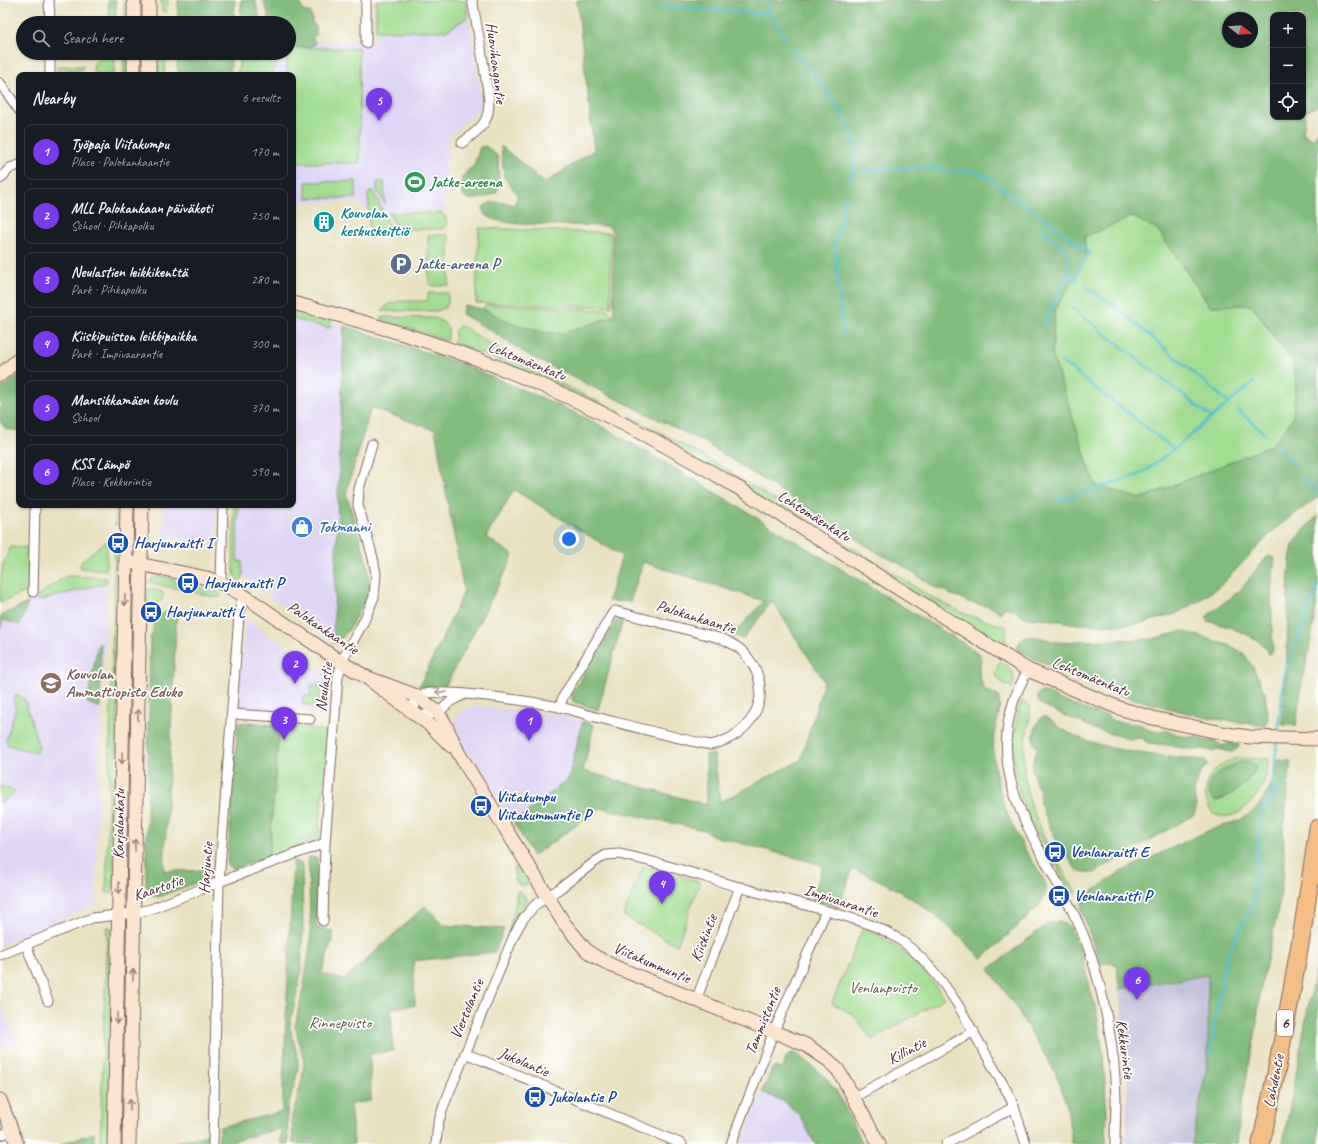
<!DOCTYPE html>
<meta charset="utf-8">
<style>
:root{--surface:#171b24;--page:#242831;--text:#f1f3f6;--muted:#9ea1a6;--line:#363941;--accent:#7c3aed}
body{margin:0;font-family:Caveat,sans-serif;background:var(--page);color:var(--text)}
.controls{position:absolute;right:12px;top:12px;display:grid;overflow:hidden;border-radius:8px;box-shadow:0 1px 3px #0004}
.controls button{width:36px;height:36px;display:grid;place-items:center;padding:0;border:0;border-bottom:1px solid var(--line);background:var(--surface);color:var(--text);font:20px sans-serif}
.compass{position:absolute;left:1222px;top:12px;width:36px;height:36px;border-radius:50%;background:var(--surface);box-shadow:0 1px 3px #0004;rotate:107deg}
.you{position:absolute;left:569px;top:539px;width:14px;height:14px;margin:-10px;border:3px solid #fff;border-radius:50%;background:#1a73e8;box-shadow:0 0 0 6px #1a73e833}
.badge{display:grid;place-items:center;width:26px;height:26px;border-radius:50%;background:var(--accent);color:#fff;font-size:13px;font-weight:700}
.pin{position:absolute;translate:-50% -33px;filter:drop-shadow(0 1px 2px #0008)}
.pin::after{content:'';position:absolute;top:21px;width:14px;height:12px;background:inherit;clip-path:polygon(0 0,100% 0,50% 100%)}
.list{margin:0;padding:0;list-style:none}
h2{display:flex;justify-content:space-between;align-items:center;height:52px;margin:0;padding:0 16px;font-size:17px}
h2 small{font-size:13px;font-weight:400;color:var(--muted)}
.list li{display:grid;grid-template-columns:26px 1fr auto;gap:12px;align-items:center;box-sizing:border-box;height:56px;margin:0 8px 8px;padding:0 8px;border:1px solid var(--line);border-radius:8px}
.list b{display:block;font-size:15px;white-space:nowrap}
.list p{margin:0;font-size:13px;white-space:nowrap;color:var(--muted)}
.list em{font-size:13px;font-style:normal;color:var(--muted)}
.icon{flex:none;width:22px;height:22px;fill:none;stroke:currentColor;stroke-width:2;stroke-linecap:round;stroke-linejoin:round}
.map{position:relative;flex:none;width:1318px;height:1144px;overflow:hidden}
.search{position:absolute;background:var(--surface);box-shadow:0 1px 3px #0004;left:16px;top:16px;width:280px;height:44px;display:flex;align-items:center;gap:10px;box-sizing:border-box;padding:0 14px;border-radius:22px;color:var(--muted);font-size:15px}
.panel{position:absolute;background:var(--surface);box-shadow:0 1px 3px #0004;left:16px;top:72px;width:280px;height:436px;border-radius:8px}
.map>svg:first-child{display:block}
.built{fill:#dfd5f5}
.industrial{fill:#c3c1db}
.green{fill:#a2dd91;stroke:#767e5e}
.forest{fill:#81bc7b;stroke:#666e53;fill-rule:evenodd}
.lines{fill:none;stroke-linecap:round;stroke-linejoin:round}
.stream{stroke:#54bfd0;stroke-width:2.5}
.street-casing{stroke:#81635f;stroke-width:11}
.secondary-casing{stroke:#81635f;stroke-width:15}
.highway-casing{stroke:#81635f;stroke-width:19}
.street{stroke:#fff;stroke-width:9}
.secondary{stroke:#fbe5cf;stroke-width:13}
.highway{stroke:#f5be86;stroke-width:17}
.oneway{stroke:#a2827d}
.oneway2{stroke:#ae9aa0}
.labels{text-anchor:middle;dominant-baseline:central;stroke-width:3.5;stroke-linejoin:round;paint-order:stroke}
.shield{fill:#fff;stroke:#80626b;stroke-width:1}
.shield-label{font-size:15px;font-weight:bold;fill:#4a1f2b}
.street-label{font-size:16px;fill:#4a1f2b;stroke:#fff}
.leisure-label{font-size:16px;font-weight:bold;fill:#27864d;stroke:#fff;text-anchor:start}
.culture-label{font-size:16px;font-weight:bold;fill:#0d838f;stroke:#fff;text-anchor:start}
.service-label{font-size:16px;font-weight:bold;fill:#4e5e75;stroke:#fff;text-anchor:start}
.shop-label{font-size:16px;font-weight:bold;fill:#366cbe;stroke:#fff;text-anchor:start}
.transit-label{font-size:16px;font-weight:bold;fill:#164399;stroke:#fff;text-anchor:start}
.education-label{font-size:16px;font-weight:bold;fill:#785e54;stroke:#fff;text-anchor:start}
.park-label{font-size:16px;fill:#64584a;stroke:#fff}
</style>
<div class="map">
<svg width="1318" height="1144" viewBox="0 0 1318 1144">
<rect width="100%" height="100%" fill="#fff"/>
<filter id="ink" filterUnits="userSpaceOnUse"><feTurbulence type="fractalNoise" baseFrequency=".025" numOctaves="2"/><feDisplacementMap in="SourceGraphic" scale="8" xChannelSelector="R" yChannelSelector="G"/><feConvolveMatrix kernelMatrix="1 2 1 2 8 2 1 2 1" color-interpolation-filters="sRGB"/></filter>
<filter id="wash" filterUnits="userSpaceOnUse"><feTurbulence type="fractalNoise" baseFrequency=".012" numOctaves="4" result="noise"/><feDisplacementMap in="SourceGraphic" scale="16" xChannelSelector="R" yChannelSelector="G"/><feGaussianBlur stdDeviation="0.9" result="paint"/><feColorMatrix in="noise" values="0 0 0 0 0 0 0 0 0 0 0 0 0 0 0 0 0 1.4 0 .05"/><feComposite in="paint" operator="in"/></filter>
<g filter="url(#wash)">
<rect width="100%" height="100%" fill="#e8e2c0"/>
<g class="built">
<polygon points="376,0 465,0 473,42 482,106 448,137 445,211 371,212 357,202 293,203 293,75 239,75 241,53 289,53 289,43 376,41"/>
<polygon points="293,312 344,326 333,643 235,570 236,505 293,505"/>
<polygon points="164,505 216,505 215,546 163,535"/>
<polygon points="107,583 98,793 96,905 0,945 0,615 29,602"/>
<polygon points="245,619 328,675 325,713 238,709"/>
<polygon points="474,706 560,715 583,721 568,779 514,823 455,731 453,725 459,713 467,708"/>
<polygon points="0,1001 17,1041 0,1048"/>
<polygon points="762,1092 785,1102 800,1116 815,1144 741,1144"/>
</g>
<polygon class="industrial" points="1208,975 1208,1060 1192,1144 1125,1144 1129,1064 1119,989"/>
<g class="green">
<rect x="124" y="0" width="4" height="23"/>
<polygon points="161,0 168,0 166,12 162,11"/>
<polygon points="376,0 465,0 468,17 446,31 376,31"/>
<polygon points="289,48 359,48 360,163 293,163 293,75 287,75 287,53 289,53"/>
<polygon points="102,53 115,53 114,74 98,74 93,71 94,64"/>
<rect x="124" y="53" width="5" height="22"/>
<polygon points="156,53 166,53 165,71 163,75 159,75 159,67 155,66"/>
<polygon points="240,53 279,53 279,60 270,75 238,75"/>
<polygon points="57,66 84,66 80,71 57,71"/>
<polygon points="356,181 356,198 306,198 306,182"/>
<polygon points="377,182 384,182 385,204 377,190"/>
<path d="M372,191H373C379,203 387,216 388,230L372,229L369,227L368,193Z"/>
<polygon points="1139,201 1210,306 1252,305 1292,362 1296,379 1293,418 1272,446 1140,499 1095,485 1052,355 1055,309 1086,259 1084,237 1100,230"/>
<polygon points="389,213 442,213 445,216 447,223 445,228 440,229 397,229"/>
<polygon points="479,228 611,233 611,307 476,303"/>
<polygon points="428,235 447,235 449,237 449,285 433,286 429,284"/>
<path d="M428,293H448V302L446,307L437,311H383V309C394,298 412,302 426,301L428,299Z"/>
<polygon points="486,305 607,310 614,316 562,334 541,332 512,323 483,309"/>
<polygon points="293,310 331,320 331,321 330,327 328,328 293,319"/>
<path d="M382,317L434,318C446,321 451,330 447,341L381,319Z"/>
<polygon points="459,326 464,327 503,353 528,368 622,413 622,414 617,413 525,371 454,343 455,331"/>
<path d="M630,416L712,461L933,598L965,614L1006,627C1008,633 1005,641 1003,647L635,423L629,418Z"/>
<polygon points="116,505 122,505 121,524 115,525"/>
<path d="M234,505H238L237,561H242C242,567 245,576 240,581L237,579L235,576L233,565Z"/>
<polygon points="106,541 107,542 106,570 81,568 80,564 82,561"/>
<path d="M11,547L28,548V591L0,603C0,583 0,563 11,547Z"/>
<polygon points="115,550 121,550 113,893 106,893"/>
<polygon points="69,576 106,578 107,583 37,601 37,596 63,578"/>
<polygon points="133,576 135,577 129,894 123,894 132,577"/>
<polygon points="155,576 162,576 174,579 174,582 211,590 221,594 220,597 219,598 148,582"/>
<path d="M146,589L158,590L163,593C164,603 154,606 145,606Z"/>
<path d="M1000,661C1012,667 1017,675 1012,688C1005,684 999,682 995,674Z"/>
<polygon points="311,685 321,686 319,707 303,705 303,696 310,696"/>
<polygon points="16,695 20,696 25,700 39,748 36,753 8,745 6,740 16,708 13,702"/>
<path d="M1021,701L1030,706C1032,716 1026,732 1025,742C1021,786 1030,807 1048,846L1046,847C1039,839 1035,830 1030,821C1012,784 1009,740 1021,701Z"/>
<polygon points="249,722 321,730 321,732 329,732 318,840 269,857 275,774 244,772"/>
<path d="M1239,758L1269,759C1268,780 1252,812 1229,816C1224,817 1219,817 1214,814C1210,811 1208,806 1207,801C1200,779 1219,762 1239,758Z"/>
<polygon points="0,786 15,791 13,794 0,803"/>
<path d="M521,863L532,882L522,886C514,883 514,876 514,868Z"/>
<polygon points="1056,863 1058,863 1075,891 1075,893 1071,895 1063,881"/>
<polygon points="643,866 700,882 677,945 623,916"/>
<polygon points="517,891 521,892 527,900 516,918 507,939 515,907"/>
<polygon points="107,927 114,929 109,1144 100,1144"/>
<path d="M863,928C899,943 922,966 944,998L872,1040L854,1015L832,1003Z"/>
<polygon points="123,932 129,932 124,1144 119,1144"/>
</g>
<g class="forest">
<polygon points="108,0 116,0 116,16 111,23 109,23"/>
<polygon points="178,0 235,0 234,23 178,23"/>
<polygon points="241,0 255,0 261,23 241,23"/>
<polygon points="263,0 296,0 300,4 304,12 310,12 312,17 312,22 316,27 316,35 312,38 315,42 315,44 310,47 289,47 289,23 269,23 268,13"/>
<path d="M577,0H1318V106L1306,111L1303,133L1312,140L1318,132V497L1277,527L1220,586L1197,602L1175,614L1142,623L1116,625L1077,624L1042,618L1032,619L1019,614L1015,610L1005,607L1000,613L991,607L968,602L959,597L951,595L944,590L936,588L897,562L880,554L704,442L530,356L490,330L462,314L464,305L483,309L512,323L541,332L562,334L614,316L613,232L608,226L518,224C507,222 493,221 484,214L483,207C491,200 504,202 514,205L518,196L504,177L501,146L545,183L594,150ZM1273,15H1303V117H1273ZM1228,18H1252V42H1228ZM1132,217L1157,229L1210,306L1252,305L1292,362L1296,379L1293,418L1272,445L1140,499L1095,485L1052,355L1055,309L1086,259L1084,237Z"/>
<polygon points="178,53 232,53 230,75 179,75 177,66"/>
<path d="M486,146L498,157L499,186L496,193C489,196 473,202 466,198C464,197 463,194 462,193V178L467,171L474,166L480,147Z"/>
<path d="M344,326L457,362L556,404L598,424L698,482L979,653L981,660L979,674L984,689L998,696C1003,708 996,722 994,735C992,761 996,782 1005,807C1010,821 1016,834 1023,846C1028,856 1044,876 1046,886C1047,894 1042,900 1039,906L982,959C943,919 906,888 852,869L839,907L812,900L823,865L714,836L704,830L601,808L533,856L514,823L568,779L583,721L594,725L583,771L707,805L706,755L714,754L720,802L801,760L824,681L772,601L743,639L733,635L764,601L643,562L630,602L608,601L622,556L514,490L486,537L513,555L509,565L446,685L419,687L464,592L435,430L371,408L346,493L368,566L370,584L367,597L349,629L338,643H333Z"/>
<polygon points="19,375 19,431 6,429 0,422 0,390"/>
<polygon points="1318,515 1318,593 1309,651 1301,688 1296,726 1282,725 1287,660 1288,590 1290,560 1293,545 1303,531"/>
<path d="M1268,556L1275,558L1271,593L1273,651L1269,654C1268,651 1266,648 1264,646C1253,634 1224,625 1208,621L1206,617C1217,606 1232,599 1242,588C1251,577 1258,566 1268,556Z"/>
<polygon points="28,603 20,625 3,620 0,629 0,616"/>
<path d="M177,607L164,871L215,870L214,876L158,897L150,894L146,885L150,640L153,631L154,618C163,614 169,609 177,607Z"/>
<polygon points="620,619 623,620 598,710 574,702 572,699 573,693 615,622"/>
<path d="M1183,631L1231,646L1243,653L1252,665L1265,693L1268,718L1265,726L1203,717L1107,692L1094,686L1068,669L1051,665L1026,656L1017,650C1020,628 1043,639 1056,642C1063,643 1069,642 1075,641L1153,639Z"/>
<polygon points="98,644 101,644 100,708 87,703"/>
<path d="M1040,692H1043L1049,693L1057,699L1098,714L1107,715L1113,721L1142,725L1150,731H1166L1186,737H1196L1206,741H1214L1222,746L1230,743L1238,744L1239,747L1232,752L1217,749L1212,751L1203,749L1193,750L1167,745L1149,743L1141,738L1129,739L1094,729L1081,722L1067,717L1039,703C1037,698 1037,696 1040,692Z"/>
<path d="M1042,717H1046C1054,722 1061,729 1069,733C1110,753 1160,756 1205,760L1208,765C1200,772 1195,782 1194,793C1194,803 1199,804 1194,815L1153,838L1094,873L1077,871L1054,836L1040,803V790L1036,784L1032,769L1033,762L1037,749C1031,738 1034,726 1042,717Z"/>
<polygon points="238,722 279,727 269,857 233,869 227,865"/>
<polygon points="1278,760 1291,761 1283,830 1285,863 1279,906 1260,991 1256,1030 1240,1111 1237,1144 1192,1144 1208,1060 1208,975 1119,989 1117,964 1100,963 1081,908 1083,898 1120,872 1210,830 1240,820 1251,813 1258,807 1270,787 1276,773"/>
<path d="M1245,761L1250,762L1256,766C1255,778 1226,802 1214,801C1196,779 1229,765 1245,761Z"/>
<polygon points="308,857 317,858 316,927 334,932 322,974 344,980 425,906 444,925 504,929 495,952 413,961 415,1005 391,1008 393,1051 370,1054 371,1101 350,1104 354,1144 293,1144 292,1116 302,1080 304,1062 295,1026 304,984 311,939"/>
<polygon points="293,861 302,864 303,926 301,974 291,1019 290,1027 298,1059 298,1071 287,1111 288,1144 281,1144 281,1129 218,1144 220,1127 282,1112"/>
<polygon points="1059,922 1067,925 1074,934 1080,950 1097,1014 1103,1054 1107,1113 1106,1144 1072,1144 1067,1106 1056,1074 1015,1006 989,969 1049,923"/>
<polygon points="1318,954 1318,1144 1283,1144"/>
<polygon points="790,1053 797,1054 826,1078 837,1092 863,1144 815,1144 800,1116 785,1102 762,1092 772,1069 775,1067 781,1069 785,1064 785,1059"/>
<polygon points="94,1133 94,1144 61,1144"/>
<polygon points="207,1135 207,1144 167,1144"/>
</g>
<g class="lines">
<g class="stream">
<polyline points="766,0 771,14 785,39"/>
<polyline points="661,6 771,14"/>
<path d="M793,49C812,73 856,121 855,151C855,161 852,172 851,182"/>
<path d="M852,171L926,167L951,172L971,170L986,176L1089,252L1079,270L1076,280L1068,274C1072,253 1058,239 1041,230"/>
<polyline points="1085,286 1115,306 1229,403"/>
<polyline points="1071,307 1211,417"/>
<polyline points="1043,327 1068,274"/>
<polyline points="843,334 835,247 846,194"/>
<polyline points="1061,361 1174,449 1254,382"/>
<polyline points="1238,410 1266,435"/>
<polyline points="1275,444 1294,465"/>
<polyline points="1301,475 1318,495"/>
<polyline points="1057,501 1141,474 1174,449"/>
<polyline points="1278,733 1284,674 1318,586"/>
<polyline points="1271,799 1277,742"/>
<polyline points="1211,1056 1214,1024 1226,958 1253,903 1261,811 1284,784"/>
</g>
</g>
</g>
<g filter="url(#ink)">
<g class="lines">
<g class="street-casing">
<g id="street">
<polyline points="49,0 50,23"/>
<polyline points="366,43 366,0"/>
<polyline points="50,75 50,53"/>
<polyline points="0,83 19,110"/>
<path d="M462,143C470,136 482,129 486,119C492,105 487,88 485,73C481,49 477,24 472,0"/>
<polyline points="0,179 10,168 19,165"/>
<polyline points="221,583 223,505"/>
<polyline points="33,592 35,505"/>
<path d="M1028,670C1023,679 1018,689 1014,700C981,795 1063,869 1090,953C1105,998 1115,1051 1116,1099C1116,1114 1115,1129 1115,1144"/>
<polyline points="232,714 310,719"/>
<path d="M415,714C414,708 413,701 418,696C429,685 539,703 559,707C570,709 581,713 592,716C631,726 671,737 710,745C756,736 778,688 743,652C738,646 730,643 723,639L615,611L612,614L563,697L560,707"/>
<polyline points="419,716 438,713 451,701 465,694"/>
<polyline points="323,921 325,843 338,676 345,655 364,621 374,597 376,574 373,558 358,505 359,489 372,444"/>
<polyline points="26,945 48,1001"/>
<polyline points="0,955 92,918 134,913 151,909 219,882 325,843"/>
<polyline points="696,1000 740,887"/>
<polyline points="465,1053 682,1144"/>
<polyline points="854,1097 952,1044 974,1031"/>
<polyline points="0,1135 13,1131"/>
<polyline points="213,1144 219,882 239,615 243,595"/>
<path d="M436,1144L438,1124L444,1105L515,933L523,919L535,905L559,889L596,861L606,855L619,854C664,863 709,879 753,891C783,899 812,906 841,915C861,921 880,927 897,938C922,954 942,980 958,1005L1008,1093L1014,1107L1026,1144"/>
<polyline points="731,1144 774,1031 826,911"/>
<polyline points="946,1144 1014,1107"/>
</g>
</g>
<g class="secondary-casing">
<g id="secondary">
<polyline points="149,0 149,23"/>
<polyline points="134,23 134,0"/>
<polyline points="134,75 134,53"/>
<polyline points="149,75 149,53"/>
<path d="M293,303C377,325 460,349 539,384C609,414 675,450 740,489L1028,670L1119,708L1153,718L1227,734L1250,737L1318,739"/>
<polyline points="0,375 19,359"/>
<polyline points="134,563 207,578 221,583 243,595 341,662 366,677 430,725 451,746"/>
<polyline points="366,677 417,696 431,707 438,713 444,722 459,754 564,923 586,950 594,956 613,966 806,1045 828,1060 838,1070 844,1080 879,1144"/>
<polyline points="0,1100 17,1144"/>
<polyline points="114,1144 127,505"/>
<polyline points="129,1144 142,505"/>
</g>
</g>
<g class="highway-casing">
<path id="highway" d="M1261,1144C1284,1040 1303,934 1318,828"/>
</g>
<use href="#street" class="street"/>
<use href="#secondary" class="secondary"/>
<use href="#highway" class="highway"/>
</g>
<defs><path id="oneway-shaft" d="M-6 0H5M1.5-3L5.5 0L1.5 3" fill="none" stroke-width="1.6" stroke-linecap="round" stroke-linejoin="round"/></defs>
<g class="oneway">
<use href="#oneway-shaft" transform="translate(125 600) rotate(91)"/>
<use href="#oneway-shaft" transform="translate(138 715) rotate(-89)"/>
<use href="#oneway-shaft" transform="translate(122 758) rotate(91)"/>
<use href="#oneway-shaft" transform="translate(135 845) rotate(-89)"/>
<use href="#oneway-shaft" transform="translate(119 888) rotate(91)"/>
<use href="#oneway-shaft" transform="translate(133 975) rotate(-89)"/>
<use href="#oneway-shaft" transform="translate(117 1018) rotate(91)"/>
<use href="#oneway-shaft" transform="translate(130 1105) rotate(-89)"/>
</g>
<use class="oneway2" href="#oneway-shaft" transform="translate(441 692) rotate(-179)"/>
</g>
<defs>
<g id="stadium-disc" transform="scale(1.15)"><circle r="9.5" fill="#2e9e5b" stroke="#fff"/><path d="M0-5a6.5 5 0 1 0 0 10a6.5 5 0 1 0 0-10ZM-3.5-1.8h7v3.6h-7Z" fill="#fff"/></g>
<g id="building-disc" transform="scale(1.15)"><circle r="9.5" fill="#0f9aa8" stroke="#fff"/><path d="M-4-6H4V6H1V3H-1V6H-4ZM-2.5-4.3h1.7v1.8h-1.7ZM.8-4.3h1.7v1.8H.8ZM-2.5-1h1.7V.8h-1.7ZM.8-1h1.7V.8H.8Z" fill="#fff"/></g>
<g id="parking-disc" transform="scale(1.15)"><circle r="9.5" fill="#5c6f8a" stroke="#fff"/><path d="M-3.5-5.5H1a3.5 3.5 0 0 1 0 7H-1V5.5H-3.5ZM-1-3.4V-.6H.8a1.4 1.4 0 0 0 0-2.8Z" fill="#fff"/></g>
<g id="shop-disc" transform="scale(1.15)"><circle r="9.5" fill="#3f7fe0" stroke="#fff"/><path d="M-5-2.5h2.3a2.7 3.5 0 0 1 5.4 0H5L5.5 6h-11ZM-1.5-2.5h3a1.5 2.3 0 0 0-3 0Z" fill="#fff"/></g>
<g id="bus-disc" transform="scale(1.15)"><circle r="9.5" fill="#1a4fb4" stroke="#fff"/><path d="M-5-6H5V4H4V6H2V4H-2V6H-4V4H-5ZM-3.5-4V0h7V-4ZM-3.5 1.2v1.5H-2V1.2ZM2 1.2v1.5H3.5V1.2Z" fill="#fff"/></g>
<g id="school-disc" transform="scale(1.15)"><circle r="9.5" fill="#8d6e63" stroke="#fff"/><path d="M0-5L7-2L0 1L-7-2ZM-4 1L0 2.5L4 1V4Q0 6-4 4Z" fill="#fff"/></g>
</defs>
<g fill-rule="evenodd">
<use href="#stadium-disc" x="415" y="182"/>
<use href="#building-disc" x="324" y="222"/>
<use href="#parking-disc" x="401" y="264"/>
<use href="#shop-disc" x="302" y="527"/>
<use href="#bus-disc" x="118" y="543"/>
<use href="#bus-disc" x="188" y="583"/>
<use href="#bus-disc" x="151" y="612"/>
<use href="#school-disc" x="51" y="683"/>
<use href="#bus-disc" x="481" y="806"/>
<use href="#bus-disc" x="1055" y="852"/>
<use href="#bus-disc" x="1059" y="896"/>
<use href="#bus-disc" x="535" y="1097"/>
</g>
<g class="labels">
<rect class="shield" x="1277" y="1010" width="16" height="26" rx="3"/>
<g class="shield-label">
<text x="1285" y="1023">6</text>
</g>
<g class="street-label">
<text transform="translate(496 63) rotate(83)">Huovihongantie</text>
<text transform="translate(527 361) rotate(22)">Lehtomäenkatu</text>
<text transform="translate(814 516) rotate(32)">Lehtomäenkatu</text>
<text transform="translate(696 617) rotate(17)">Palokankaantie</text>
<text transform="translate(323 628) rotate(34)">Palokankaantie</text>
<text transform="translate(1091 677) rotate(22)">Lehtomäenkatu</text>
<text transform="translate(324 687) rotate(-82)">Neulastie</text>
<text transform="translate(119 824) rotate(-89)">Karjalankatu</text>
<text transform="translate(206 868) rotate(-86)">Harjuntie</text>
<text transform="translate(158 888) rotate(-19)">Kaartotie</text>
<text transform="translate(841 901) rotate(18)">Impivaarantie</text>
<text transform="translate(704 938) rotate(-69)">Kiiskintie</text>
<text transform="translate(652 963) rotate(23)">Viitakummuntie</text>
<text transform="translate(467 1009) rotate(-67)">Viertolantie</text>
<text transform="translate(763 1021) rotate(-68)">Tammistontie</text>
<text transform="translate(1125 1049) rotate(82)">Kekkurintie</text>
<text transform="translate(907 1051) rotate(-28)">Killintie</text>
<text transform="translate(524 1062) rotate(23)">Jukolantie</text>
<text transform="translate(1274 1081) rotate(-79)">Lahdentie</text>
</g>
<g class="leisure-label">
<text x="430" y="182">Jatke-areena</text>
</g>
<g class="culture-label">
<text x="340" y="213">Kouvolan<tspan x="340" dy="18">keskuskeittiö</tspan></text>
</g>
<g class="service-label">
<text x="416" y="264">Jatke-areena P</text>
</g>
<g class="shop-label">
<text x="318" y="527">Tokmanni</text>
</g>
<g class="transit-label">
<text x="134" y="543">Harjunraitti I</text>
<text x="204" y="583">Harjunraitti P</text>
<text x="166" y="612">Harjunraitti L</text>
<text x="496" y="797">Viitakumpu<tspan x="496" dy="18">Viitakummuntie P</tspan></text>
<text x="1070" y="852">Venlanraitti E</text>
<text x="1074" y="896">Venlanraitti P</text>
<text x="550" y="1097">Jukolantie P</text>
</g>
<g class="education-label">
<text x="66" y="674">Kouvolan<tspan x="66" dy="18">Ammattiopisto Eduko</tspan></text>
</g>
<g class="park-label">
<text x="883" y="988">Venlanpuisto</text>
<text x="340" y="1023">Rinnepuisto</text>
</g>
</g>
</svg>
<div class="controls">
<button>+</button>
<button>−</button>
<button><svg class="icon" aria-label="locate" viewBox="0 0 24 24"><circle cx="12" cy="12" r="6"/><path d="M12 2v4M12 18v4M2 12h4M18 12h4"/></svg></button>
</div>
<svg class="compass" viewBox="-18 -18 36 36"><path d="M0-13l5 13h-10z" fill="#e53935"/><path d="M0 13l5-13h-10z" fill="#9ea1a6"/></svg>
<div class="you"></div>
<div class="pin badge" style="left:529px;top:741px">1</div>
<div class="pin badge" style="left:295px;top:684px">2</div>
<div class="pin badge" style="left:284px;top:740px">3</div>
<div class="pin badge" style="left:662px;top:904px">4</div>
<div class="pin badge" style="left:379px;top:121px">5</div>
<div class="pin badge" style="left:1137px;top:1000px">6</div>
<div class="search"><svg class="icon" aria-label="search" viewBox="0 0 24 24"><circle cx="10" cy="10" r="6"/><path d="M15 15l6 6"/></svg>Search here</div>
<section class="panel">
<h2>Nearby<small>6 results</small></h2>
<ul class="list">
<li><span class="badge">1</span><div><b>Työpaja Viitakumpu</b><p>Place · Palokankaantie</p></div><em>170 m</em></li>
<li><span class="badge">2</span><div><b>MLL Palokankaan päiväkoti</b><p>School · Pihkapolku</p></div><em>250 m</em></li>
<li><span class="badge">3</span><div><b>Neulastien leikkikenttä</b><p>Park · Pihkapolku</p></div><em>280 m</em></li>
<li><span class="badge">4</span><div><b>Kiiskipuiston leikkipaikka</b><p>Park · Impivaarantie</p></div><em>300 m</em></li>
<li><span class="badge">5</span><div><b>Mansikkamäen koulu</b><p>School</p></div><em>370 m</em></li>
<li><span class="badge">6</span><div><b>KSS Lämpö</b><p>Place · Kekkurintie</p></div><em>590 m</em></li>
</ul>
</section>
</div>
